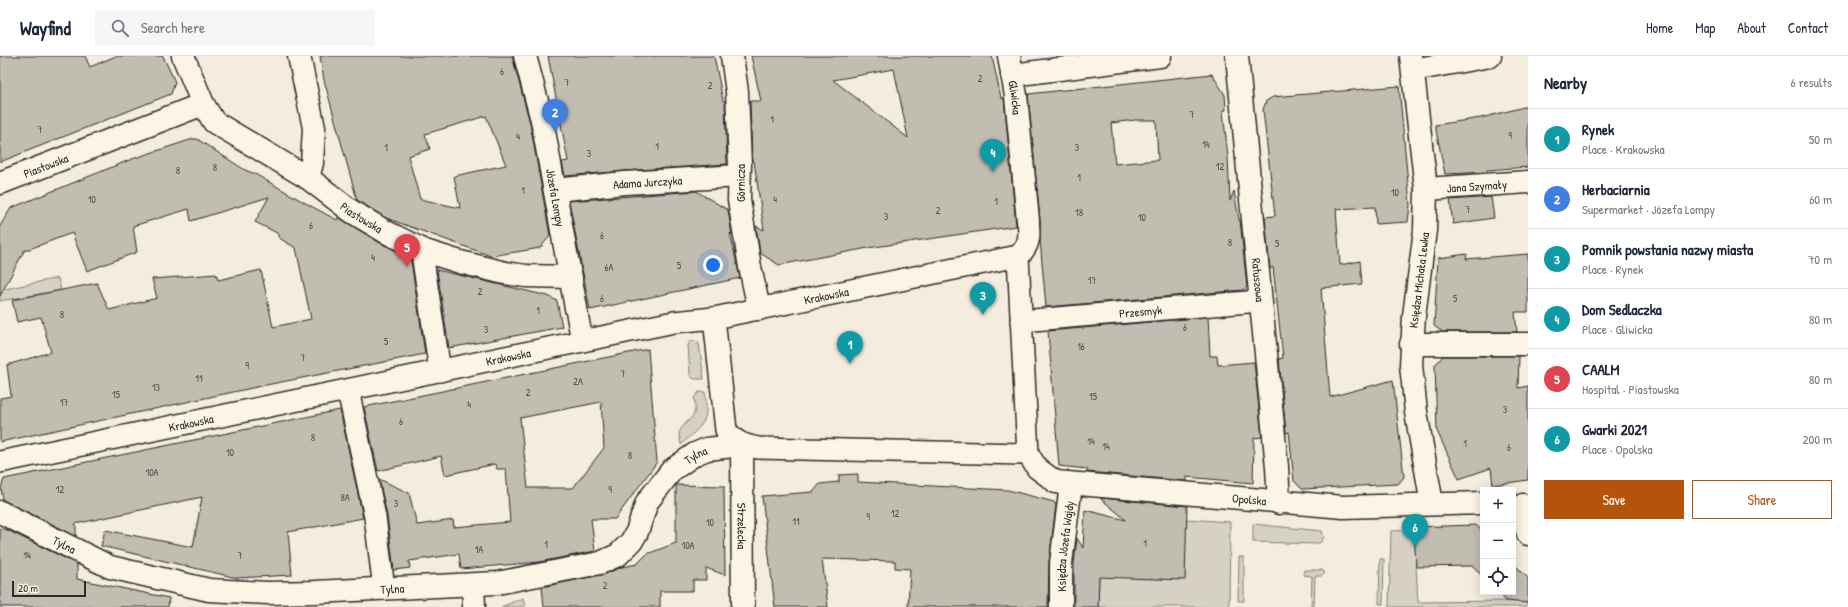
<!DOCTYPE html>
<meta charset="utf-8">
<style>
:root{--surface:#fff;--page:#f6f6f7;--text:#1f2937;--muted:#747a83;--line:#e0e1e3;--accent:#b45309}
body{margin:0;font-family:"Patrick Hand",sans-serif;background:var(--page);color:var(--text)}
.controls{position:absolute;right:12px;bottom:12px;display:grid;overflow:hidden;border-radius:0px;box-shadow:0 2px 10px #0003}
.controls button{width:36px;height:36px;display:grid;place-items:center;padding:0;border:0;border-bottom:1px solid var(--line);background:var(--surface);color:var(--text);font:20px sans-serif}
.scale{position:absolute;left:12px;bottom:10px;width:74px;box-sizing:border-box;padding-left:4px;border:2px solid #2b2b2b;border-top:0;font-size:11px;line-height:14px;white-space:nowrap;color:#2b2b2b;-webkit-text-stroke:3px #fcf5e5;paint-order:stroke}
.you{position:absolute;left:713px;top:209px;width:14px;height:14px;margin:-10px;border:3px solid #fff;border-radius:50%;background:#1a73e8;box-shadow:0 0 0 6px #1a73e833}
.badge{display:grid;place-items:center;width:26px;height:26px;border-radius:50%;background:var(--accent);color:#fff;font-size:13px;font-weight:700}
.pin{position:absolute;translate:-50% -33px;filter:drop-shadow(0 1px 2px #0008)}
.pin::after{content:'';position:absolute;top:21px;width:14px;height:12px;background:inherit;clip-path:polygon(0 0,100% 0,50% 100%)}
.list{margin:0;padding:0;list-style:none}
h2{display:flex;justify-content:space-between;align-items:center;height:52px;margin:0;padding:0 16px;font-size:17px}
h2 small{font-size:13px;font-weight:400;color:var(--muted)}
.list li{display:grid;grid-template-columns:26px 1fr auto;gap:12px;align-items:center;box-sizing:border-box;height:60px;padding:0 16px;border-top:1px solid var(--line)}
.list b{display:block;font-size:15px;white-space:nowrap}
.list p{margin:0;font-size:13px;white-space:nowrap;color:var(--muted)}
.list em{font-size:13px;font-style:normal;color:var(--muted)}
.actions{display:flex;gap:8px;padding:12px 16px}
.actions a{flex:1;padding:9px 0;border:1px solid var(--accent);border-radius:0px;text-align:center;font-size:14px;color:var(--accent)}
.actions .main{background:var(--accent);color:#fff}
.icon{flex:none;width:22px;height:22px;fill:none;stroke:currentColor;stroke-width:2;stroke-linecap:round;stroke-linejoin:round}
.map{position:relative;flex:none;width:1528px;height:551px;overflow:hidden}
header{display:flex;align-items:center;gap:24px;box-sizing:border-box;height:56px;padding:0 20px;background:var(--surface);border-bottom:1px solid var(--line)}
header strong{font-size:19px}
nav{display:flex;gap:22px;margin-inline-start:auto;font-size:14px}
.search{width:280px;height:36px;background:var(--page);display:flex;align-items:center;gap:10px;box-sizing:border-box;padding:0 14px;border-radius:0px;color:var(--muted);font-size:15px}
main{display:flex}
aside{flex:1;background:var(--surface)}
.map>svg:first-child{display:block}
.green{fill:#d6d1c4;stroke:#807e78}
.building{fill:#c2bdb1;stroke:#2b2b2b;fill-rule:evenodd}
.lines{fill:none;stroke-linecap:round;stroke-linejoin:round}
.pedestrian-casing{stroke:#2b2b2b;stroke-width:24}
.minor-casing{stroke:#2b2b2b;stroke-width:25}
.pedestrian{stroke:#fcf5e5;stroke-width:21}
.minor{stroke:#fcf5e5;stroke-width:22}
.labels{text-anchor:middle;dominant-baseline:central;stroke-width:3;stroke-linejoin:round;paint-order:stroke}
.number-label{font-size:10px;fill:#51504c}
.street-label{font-size:12px;fill:#2b2b2b;stroke:#fcf5e5}
</style>
<header>
<strong>Wayfind</strong>
<div class="search"><svg class="icon" aria-label="search" viewBox="0 0 24 24"><circle cx="10" cy="10" r="6"/><path d="M15 15l6 6"/></svg>Search here</div>
<nav><a>Home</a><a>Map</a><a>About</a><a>Contact</a></nav>
</header>
<main>
<div class="map">
<svg width="1528" height="551" viewBox="0 0 1528 551">
<rect width="100%" height="100%" fill="#f4edde"/>
<filter id="ink" filterUnits="userSpaceOnUse"><feTurbulence type="fractalNoise" baseFrequency=".025" numOctaves="2"/><feDisplacementMap in="SourceGraphic" scale="8" xChannelSelector="R" yChannelSelector="G"/><feConvolveMatrix kernelMatrix="1 2 1 2 8 2 1 2 1" color-interpolation-filters="sRGB"/></filter>
<g filter="url(#ink)">
<g class="green">
<polygon points="58,222 61,234 0,245 0,234"/>
<polygon points="691,285 696,285 699,288 704,323 694,323 690,319 688,289"/>
<path d="M699,336H705C709,369 703,367 681,389L679,377C686,361 699,365 694,342Z"/>
<polygon points="1187,463 1230,466 1229,551 1098,551 1099,521"/>
<polygon points="1253,468 1322,475 1324,481 1321,486 1316,488 1253,486"/>
<polygon points="1414,474 1418,546 1506,545 1528,547 1528,551 1389,551 1391,475"/>
<polygon points="1239,501 1244,501 1244,545 1238,545"/>
<polygon points="1380,503 1384,503 1383,548 1379,548"/>
<polygon points="1304,514 1322,514 1325,517 1322,520 1315,520 1314,551 1311,551 1312,520 1303,519"/>
<polygon points="523,542 525,551 501,551"/>
</g>
<g class="building">
<polygon points="0,0 85,0 90,11 116,0 163,0 175,26 171,38 0,106"/>
<path d="M320,0H512L530,67L550,180L540,192L491,200L386,162L357,144L324,24ZM486,60L506,109L454,120L460,152L420,143L408,100L430,93L425,78Z"/>
<polygon points="548,0 714,0 723,45 725,45 727,108 624,115 565,120 562,106 568,105"/>
<path d="M751,0H992L1001,42H1004L1016,170L868,192L779,209L760,197L756,170L764,174L754,105H752L750,45H761ZM894,13L908,82L833,24Z"/>
<path d="M1212,18L1225,39L1226,54L1223,55L1228,101L1230,145L1234,135L1239,164H1240L1247,231L1243,234L1046,251L1040,184V164L1028,38ZM1135,64H1156L1158,104L1115,108L1111,67Z"/>
<polygon points="1399,30 1410,149 1408,166 1376,168 1375,151 1336,153 1340,209 1360,205 1362,228 1321,232 1330,341 1393,324 1404,421 1398,428 1302,433 1294,425 1289,376 1286,377 1279,303 1283,302 1273,211 1270,213 1265,161 1275,160 1263,54 1266,45 1273,41"/>
<polygon points="1528,50 1528,111 1487,114 1488,116 1445,118 1435,69 1481,62"/>
<polygon points="193,83 197,83 245,114 255,118 309,149 337,164 338,161 380,187 409,201 411,205 425,298 266,329 0,386 0,342 11,340 7,309 51,296 41,261 17,266 12,244 97,227 109,254 157,242 152,223 216,218 218,224 261,214 273,271 311,263 296,192 279,182 277,177 255,166 269,141 191,165 189,153 133,170 137,196 87,215 72,177 24,195 0,240 0,170 11,152 132,103"/>
<polygon points="696,135 728,154 732,179 730,177 740,222 590,254 569,145"/>
<polygon points="1491,141 1494,162 1453,168 1450,144"/>
<polygon points="1467,198 1466,203 1528,198 1528,256 1515,256 1517,276 1443,276 1434,270 1438,202"/>
<polygon points="437,214 548,240 557,245 562,271 449,292"/>
<polygon points="1208,261 1210,300 1217,300 1218,309 1254,306 1262,381 1254,382 1253,427 1187,421 1187,425 1087,416 1087,413 1059,410 1048,275"/>
<path d="M648,293L657,406L615,463H591L595,495L539,506L461,513L459,498L409,505L410,512L394,514L387,460L379,423L409,437L417,469L453,464L454,471L510,466L506,413H497L495,408L445,419L441,400L378,415L364,351ZM601,346L604,392L573,432H528L520,362Z"/>
<polygon points="1443,300 1519,300 1518,332 1528,330 1528,424 1493,429 1491,412 1459,423 1437,375 1435,309"/>
<polygon points="340,354 363,462 288,476 292,519 237,522 101,490 105,474 193,491 202,441 75,468 76,469 76,480 3,444 1,432 4,423"/>
<polygon points="858,418 858,426 1008,434 1054,446 1056,449 1049,506 1048,551 908,551 910,513 895,512 895,505 822,503 828,551 775,551 762,440 813,436 820,428 839,426 839,419"/>
<polygon points="676,429 724,430 725,519 706,512 706,524 693,524 693,535 660,535 660,551 544,551 542,531 605,518 622,511 637,508 647,498 676,487"/>
<polygon points="1100,442 1187,450 1185,524 1099,521 1098,551 1074,551 1074,508 1077,482 1083,492 1085,454 1126,464"/>
<polygon points="1476,469 1483,476 1483,521 1473,510 1416,511 1414,471"/>
<polygon points="0,472 7,474 77,508 77,523 169,542 168,551 0,551"/>
<polygon points="1513,507 1528,522 1528,547 1506,545 1498,536 1513,536"/>
</g>
<g class="lines">
<g class="pedestrian-casing">
<g id="pedestrian">
<polyline points="1018,200 1028,398 1037,412 1056,426"/>
<polyline points="423,204 440,315"/>
<polyline points="576,252 582,285"/>
<path d="M714,262L726,374C734,386 744,389 758,392L1028,398"/>
<path id="s1" d="M1021,265L1260,245"/>
<polyline points="348,334 375,461 384,533"/>
<path id="s2" d="M0,406L674,266L714,262L1018,200C1030,190 1030,179 1028,165"/>
</g>
</g>
<g class="minor-casing">
<g id="minor">
<path id="s3" d="M183,0L203,48L214,66L308,122L351,155L386,176L425,195L460,206L505,217L526,220L571,221"/>
<polyline points="299,0 314,72 312,107 308,122"/>
<path id="s4" d="M525,0L542,64L576,252"/>
<polyline points="732,0 737,36 740,109 739,144 750,211 759,253"/>
<path id="s5" d="M1009,0L1016,40L1028,165"/>
<path id="s6" d="M1237,0L1277,411L1279,447"/>
<polyline points="1411,0 1426,133 1425,174 1414,260 1411,309 1416,356 1432,448"/>
<polyline points="1413,14 1490,0"/>
<polyline points="1012,19 1160,0"/>
<path id="s7" d="M0,127L203,48"/>
<path id="s8" d="M1426,133L1528,126"/>
<path id="s9" d="M555,134L625,127L739,120"/>
<polyline points="1411,288 1528,288"/>
<path id="s10" d="M1056,426L1343,451L1483,447"/>
<polyline points="1523,449 1524,464 1528,478"/>
<path id="s11" d="M0,456L110,511L209,534L268,537L315,536L497,527L600,507L618,499L631,486L637,476L647,446L672,414L695,398L707,393L742,389L743,551"/>
<polyline points="473,529 474,551"/>
<path id="s12" d="M1061,551V507L1071,429"/>
</g>
</g>
<use href="#pedestrian" class="pedestrian"/>
<use href="#minor" class="minor"/>
</g>
</g>
<g class="labels">
<g class="number-label">
<text x="502" y="15">6</text>
<text x="980" y="22">2</text>
<text x="567" y="26">7</text>
<text x="710" y="29">2</text>
<text x="1192" y="58">7</text>
<text x="772" y="63">1</text>
<text x="40" y="73">7</text>
<text x="1510" y="79">9</text>
<text x="518" y="80">4</text>
<text x="1206" y="88">14</text>
<text x="657" y="90">1</text>
<text x="386" y="91">1</text>
<text x="1077" y="91">3</text>
<text x="589" y="97">3</text>
<text x="1220" y="110">12</text>
<text x="215" y="111">8</text>
<text x="178" y="114">8</text>
<text x="1079" y="121">1</text>
<text x="523" y="134">1</text>
<text x="1395" y="136">10</text>
<text x="92" y="143">10</text>
<text x="775" y="143">4</text>
<text x="996" y="145">1</text>
<text x="1468" y="153">7</text>
<text x="938" y="154">2</text>
<text x="1079" y="156">18</text>
<text x="886" y="160">3</text>
<text x="1142" y="161">10</text>
<text x="311" y="169">6</text>
<text x="602" y="179">6</text>
<text x="1230" y="186">8</text>
<text x="1277" y="187">5</text>
<text x="373" y="201">4</text>
<text x="679" y="209">5</text>
<text x="609" y="211">6A</text>
<text x="1092" y="224">17</text>
<text x="480" y="235">2</text>
<text x="602" y="242">6</text>
<text x="1455" y="242">5</text>
<text x="538" y="254">1</text>
<text x="62" y="258">8</text>
<text x="1185" y="271">6</text>
<text x="486" y="273">3</text>
<text x="386" y="285">5</text>
<text x="1081" y="290">16</text>
<text x="303" y="301">7</text>
<text x="247" y="309">9</text>
<text x="623" y="317">7</text>
<text x="199" y="322">11</text>
<text x="578" y="325">2A</text>
<text x="156" y="331">13</text>
<text x="528" y="336">2</text>
<text x="116" y="338">15</text>
<text x="1093" y="340">15</text>
<text x="64" y="346">17</text>
<text x="469" y="348">4</text>
<text x="1505" y="353">3</text>
<text x="401" y="365">6</text>
<text x="313" y="381">8</text>
<text x="1091" y="385">14</text>
<text x="1465" y="387">1</text>
<text x="1106" y="390">14</text>
<text x="1509" y="391">6</text>
<text x="230" y="396">10</text>
<text x="630" y="399">8</text>
<text x="152" y="416">10A</text>
<text x="60" y="433">12</text>
<text x="610" y="433">9</text>
<text x="345" y="441">8A</text>
<text x="396" y="447">3</text>
<text x="895" y="457">12</text>
<text x="868" y="460">9</text>
<text x="796" y="465">11</text>
<text x="710" y="466">10</text>
<text x="1145" y="487">1</text>
<text x="546" y="488">1</text>
<text x="688" y="489">10A</text>
<text x="479" y="493">1A</text>
<text x="27" y="499">14</text>
<text x="240" y="499">7</text>
<text x="605" y="529">2</text>
</g>
<g class="street-label">
<text stroke="none"><textPath href="#s5" startOffset="42">Gliwicka</textPath></text>
<text stroke="none"><textPath href="#s7" startOffset="49">Piastowska</textPath></text>
<text stroke="none"><textPath href="#s9" startOffset="93">Adama Jurczyka</textPath></text>
<text transform="translate(740 127) rotate(-90)">Górnicza</text>
<text stroke="none"><textPath href="#s8" startOffset="51">Jana Szymały</textPath></text>
<text stroke="none"><textPath href="#s4" startOffset="145">Józefa Lompy</textPath></text>
<text stroke="none"><textPath href="#s3" startOffset="249">Piastowska</textPath></text>
<text stroke="none"><textPath href="#s6" startOffset="225">Ratuszowa</textPath></text>
<text transform="translate(1419 224) rotate(-83)">Księdza Michała Lewka</text>
<text stroke="none"><textPath href="#s2" startOffset="843">Krakowska</textPath></text>
<text stroke="none"><textPath href="#s1" startOffset="120">Przesmyk</textPath></text>
<text stroke="none"><textPath href="#s2" startOffset="519">Krakowska</textPath></text>
<text stroke="none"><textPath href="#s2" startOffset="195">Krakowska</textPath></text>
<text stroke="none"><textPath href="#s11" startOffset="768">Tylna</textPath></text>
<text stroke="none"><textPath href="#s10" startOffset="194">Opolska</textPath></text>
<text stroke="none"><textPath href="#s11" startOffset="897">Strzelecka</textPath></text>
<text stroke="none"><textPath href="#s11" startOffset="72">Tylna</textPath></text>
<text stroke="none"><textPath href="#s12" startOffset="61">Księdza Józefa Wajdy</textPath></text>
<text stroke="none"><textPath href="#s11" startOffset="408">Tylna</textPath></text>
</g>
</g>
</svg>
<div class="controls">
<button>+</button>
<button>−</button>
<button><svg class="icon" aria-label="locate" viewBox="0 0 24 24"><circle cx="12" cy="12" r="6"/><path d="M12 2v4M12 18v4M2 12h4M18 12h4"/></svg></button>
</div>
<div class="scale">20 m</div>
<div class="you"></div>
<div class="pin badge" style="left:850px;top:308px;background:#0f9aa8">1</div>
<div class="pin badge" style="left:555px;top:76px;background:#3f7fe0">2</div>
<div class="pin badge" style="left:983px;top:259px;background:#0f9aa8">3</div>
<div class="pin badge" style="left:993px;top:116px;background:#0f9aa8">4</div>
<div class="pin badge" style="left:407px;top:211px;background:#e0444e">5</div>
<div class="pin badge" style="left:1415px;top:491px;background:#0f9aa8">6</div>
</div>
<aside>
<h2>Nearby<small>6 results</small></h2>
<ul class="list">
<li><span class="badge" style="background:#0f9aa8">1</span><div><b>Rynek</b><p>Place · Krakowska</p></div><em>50 m</em></li>
<li><span class="badge" style="background:#3f7fe0">2</span><div><b>Herbaciarnia</b><p>Supermarket · Józefa Lompy</p></div><em>60 m</em></li>
<li><span class="badge" style="background:#0f9aa8">3</span><div><b>Pomnik powstania nazwy miasta</b><p>Place · Rynek</p></div><em>70 m</em></li>
<li><span class="badge" style="background:#0f9aa8">4</span><div><b>Dom Sedlaczka</b><p>Place · Gliwicka</p></div><em>80 m</em></li>
<li><span class="badge" style="background:#e0444e">5</span><div><b>CAALM</b><p>Hospital · Piastowska</p></div><em>80 m</em></li>
<li><span class="badge" style="background:#0f9aa8">6</span><div><b>Gwarki 2021</b><p>Place · Opolska</p></div><em>200 m</em></li>
</ul>
<div class="actions"><a class="main">Save</a><a>Share</a></div>
</aside>
</main>
